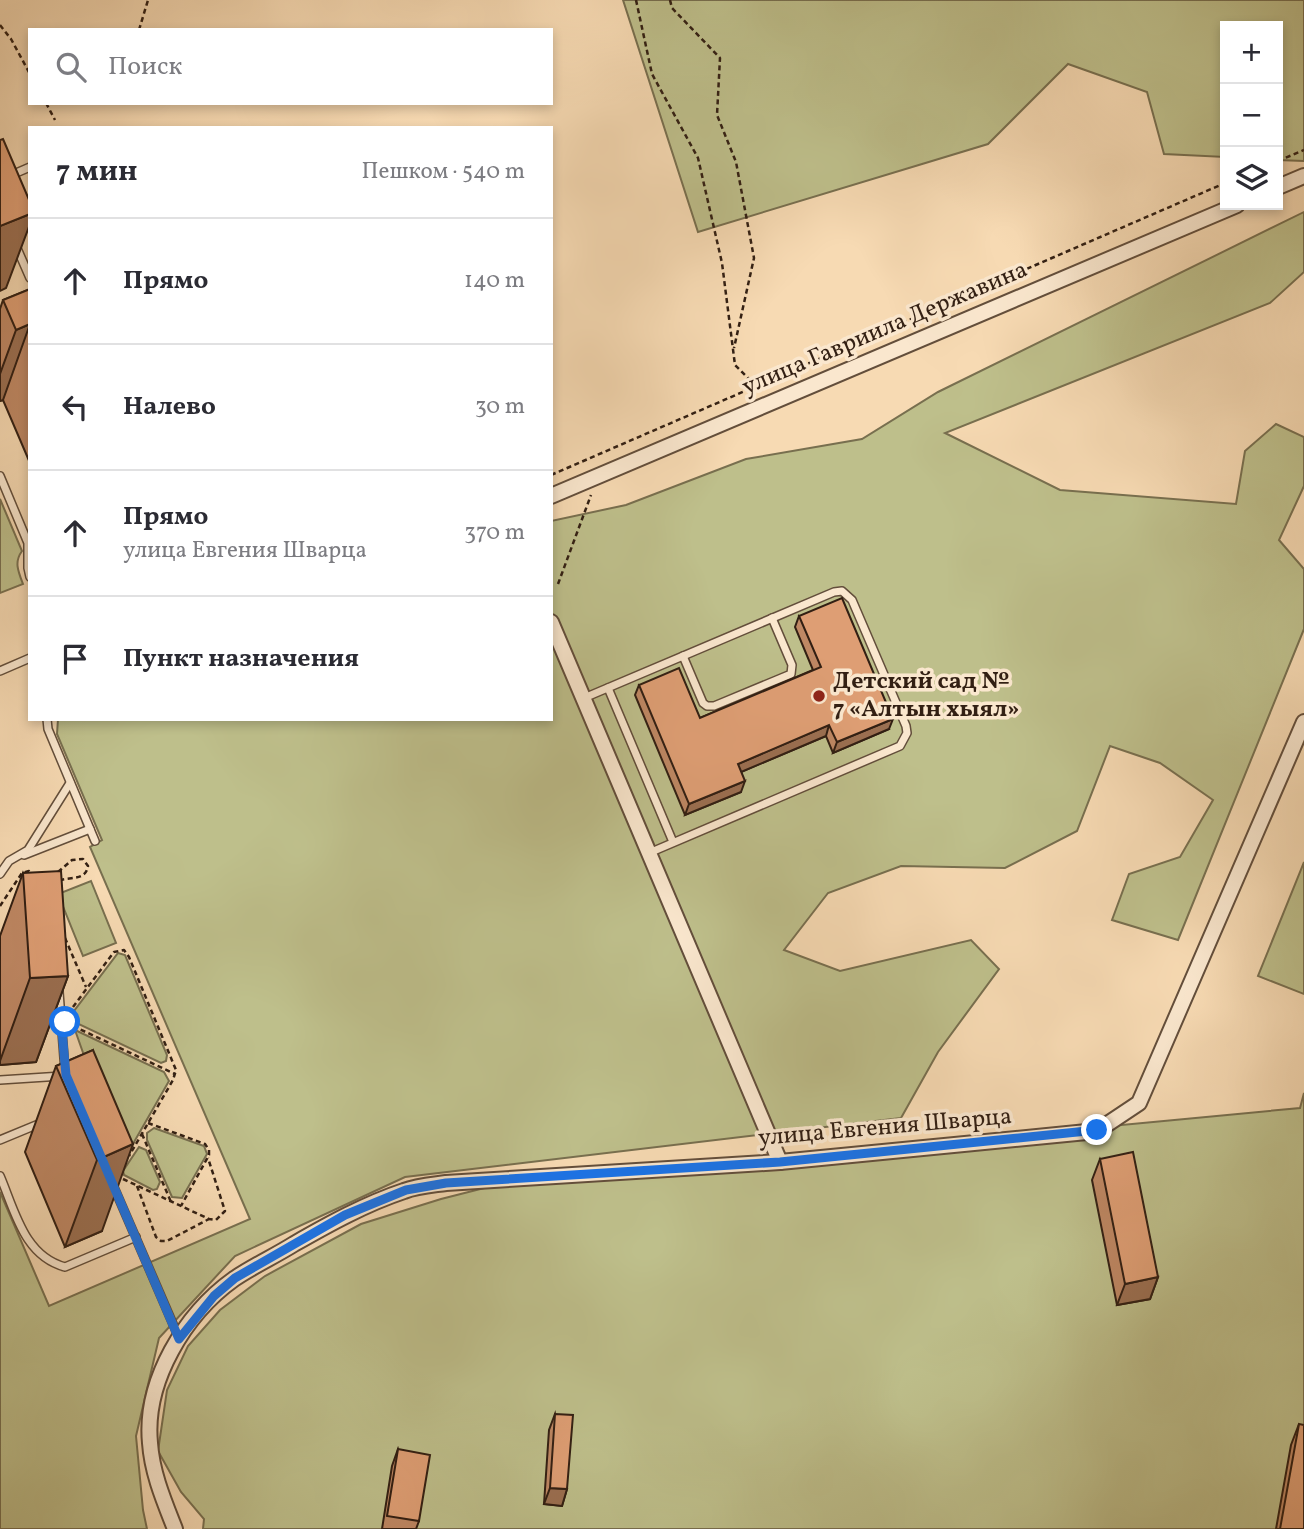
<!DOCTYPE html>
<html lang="ru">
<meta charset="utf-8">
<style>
:root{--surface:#fff;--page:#f2f2f3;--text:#2b2b33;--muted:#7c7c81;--line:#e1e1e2}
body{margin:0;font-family:Vollkorn,serif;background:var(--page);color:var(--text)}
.controls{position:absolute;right:21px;top:21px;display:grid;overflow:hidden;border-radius:0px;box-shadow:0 4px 10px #0003}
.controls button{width:63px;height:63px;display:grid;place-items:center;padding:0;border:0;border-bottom:2px solid var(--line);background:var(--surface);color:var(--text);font:35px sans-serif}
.stop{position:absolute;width:21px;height:21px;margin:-16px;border:5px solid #1a73e8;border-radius:50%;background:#fff}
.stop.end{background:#1a73e8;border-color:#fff;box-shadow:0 2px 7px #0008}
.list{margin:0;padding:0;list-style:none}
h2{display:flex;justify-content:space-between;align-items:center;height:91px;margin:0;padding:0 28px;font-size:30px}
h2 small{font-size:23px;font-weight:400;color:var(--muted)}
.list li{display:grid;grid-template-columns:46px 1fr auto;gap:21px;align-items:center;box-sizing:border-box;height:126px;padding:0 28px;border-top:2px solid var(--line)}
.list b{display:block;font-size:26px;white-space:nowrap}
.list p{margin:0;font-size:23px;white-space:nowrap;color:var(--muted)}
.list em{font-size:23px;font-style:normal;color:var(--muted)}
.icon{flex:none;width:38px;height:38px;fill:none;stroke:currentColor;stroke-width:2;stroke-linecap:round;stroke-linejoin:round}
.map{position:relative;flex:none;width:1304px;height:1529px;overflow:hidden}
.search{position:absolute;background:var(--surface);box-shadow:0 4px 10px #0003;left:28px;top:28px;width:525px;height:77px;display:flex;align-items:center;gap:18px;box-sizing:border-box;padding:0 24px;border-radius:0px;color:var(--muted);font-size:26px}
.panel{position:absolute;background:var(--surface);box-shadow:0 4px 10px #0003;left:28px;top:126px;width:525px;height:595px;border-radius:0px}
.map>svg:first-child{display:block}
.green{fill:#bebf8b;stroke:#786f4f;stroke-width:2}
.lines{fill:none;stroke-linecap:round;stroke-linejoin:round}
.service-casing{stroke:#634e3b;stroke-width:10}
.minor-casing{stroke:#634e3b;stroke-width:18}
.path{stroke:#321f13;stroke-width:2.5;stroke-dasharray:5 3.5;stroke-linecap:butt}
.service{stroke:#fae7ce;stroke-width:7}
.minor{stroke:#fae7ce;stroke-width:14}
.wall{fill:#bf8864;stroke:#321f13;stroke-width:2}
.shaded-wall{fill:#9b6f51;stroke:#321f13;stroke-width:2}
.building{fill:#de9e74;stroke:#321f13;stroke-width:2}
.route{stroke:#1a73e8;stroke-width:9}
.poi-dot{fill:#8f2418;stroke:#fae7ce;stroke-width:2.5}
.labels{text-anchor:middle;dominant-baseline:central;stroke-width:7;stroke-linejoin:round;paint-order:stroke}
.street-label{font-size:24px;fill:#321f13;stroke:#fae7ce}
.poi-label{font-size:24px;font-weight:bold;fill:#321f13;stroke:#fae7ce;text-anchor:start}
</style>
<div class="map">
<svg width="1304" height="1529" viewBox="0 0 1304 1529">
<rect width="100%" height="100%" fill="#f7dab3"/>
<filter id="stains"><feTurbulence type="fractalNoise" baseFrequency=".00286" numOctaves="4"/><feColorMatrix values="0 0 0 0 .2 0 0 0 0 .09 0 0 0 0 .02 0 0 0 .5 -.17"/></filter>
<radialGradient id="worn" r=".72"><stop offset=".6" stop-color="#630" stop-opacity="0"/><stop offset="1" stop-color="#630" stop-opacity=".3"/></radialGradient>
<g class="green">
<polygon points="623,0 1304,0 1304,161 1278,160 1278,26 1225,26 1225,157 1164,154 1147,92 1068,64 988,144 698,232"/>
<polygon points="1304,212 1304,272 1270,303 945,433 1060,490 1236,504 1245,451 1276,424 1304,437 1304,486 1279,540 1304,569 1304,629 1178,940 1112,920 1129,874 1180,857 1213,800 1160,763 1110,746 1077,831 1005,868 901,866 828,893 784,950 840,971 971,940 999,969 938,1052 901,1118 405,1177 235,1256 159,1338 136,1436 143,1510 147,1529 0,1529 0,1192 49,1306 250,1219 90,847 102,840 57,734 58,719 551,719 551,521 626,505 746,459 862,439 938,392"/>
<path d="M0,499L22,551C14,562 18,571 23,584L0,593Z"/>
<polygon points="1304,862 1304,994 1258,976"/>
<polygon points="91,881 116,943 83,956 58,894"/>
<polygon points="118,953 125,955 167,1055 166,1061 161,1063 70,1020 71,1015"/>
<polygon points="75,1030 164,1072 169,1081 122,1163"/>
<polygon points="1304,1093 1304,1529 203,1529 204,1519 181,1492 158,1451 167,1390 188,1346 220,1310 265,1276 361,1224 441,1199 500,1184 1300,1108"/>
<polygon points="154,1128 204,1146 207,1154 182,1198 172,1197 147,1140 147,1133"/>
<polygon points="139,1147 146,1150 160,1182 157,1189 153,1190 124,1175 123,1171"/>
</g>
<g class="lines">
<g class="service-casing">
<g id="service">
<polyline points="0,180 30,167"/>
<polyline points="16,246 30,278"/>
<polyline points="0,476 28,543 28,568 30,577"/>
<polyline points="683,656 703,703 707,706 714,706 791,674 792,665 772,618"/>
<polyline points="0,671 30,658"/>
<polyline points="608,688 673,842"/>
<polyline points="584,698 834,592 842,591 852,600 906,726 907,733 900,746 649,853"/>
<polyline points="47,719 48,729 95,841"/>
<polyline points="24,855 90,829"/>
<polyline points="0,874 9,861 28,850 70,783"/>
<polyline points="59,992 65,1071"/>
<polyline points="0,1080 62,1076"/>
<polyline points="0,1140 41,1123"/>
<path d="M0,1176C15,1211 24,1256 65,1267L136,1237"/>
<polyline points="113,1185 179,1338"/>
</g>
</g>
<g class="minor-casing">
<g id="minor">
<polyline points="1278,187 1304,176"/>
<polyline points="551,496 1237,205"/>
<polyline points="551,622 780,1162"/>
<path d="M175,1529C164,1501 152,1473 150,1443C144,1381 185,1314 234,1279C253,1266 275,1256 294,1244C329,1224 365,1204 404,1191C417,1186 432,1185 446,1183L780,1162L1097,1131L1139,1103L1304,722"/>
</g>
</g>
<g class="path">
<polyline points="636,0 652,74 698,158 722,263 735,365 757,387"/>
<polyline points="670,0 672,8 720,58 717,115 736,162 754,258 734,348"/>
<polyline points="0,25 11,39 30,74"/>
<polyline points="139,30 148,0"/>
<polyline points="46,103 55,120"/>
<polyline points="1278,161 1304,150"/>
<polyline points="551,475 1225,183"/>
<polyline points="558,584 591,495"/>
<path d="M58,872L72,860L83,859L88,866C86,880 72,877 60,880"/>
<polyline points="0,906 22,873 29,871 34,875"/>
<polyline points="65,938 86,987"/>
<polyline points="73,1007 114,952 124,950 129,957 176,1070 173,1080 129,1156"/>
<polyline points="73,1026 175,1074"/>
<polyline points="148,1123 205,1144 209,1150 209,1155 181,1206"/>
<polyline points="142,1134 171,1202"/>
<polyline points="123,1179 209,1219 216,1220 225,1211 208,1158"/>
<polyline points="137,1186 156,1237 161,1241 167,1241 209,1219"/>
</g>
<use href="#service" class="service"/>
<use href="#minor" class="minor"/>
</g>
<g class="wall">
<polygon points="30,289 30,463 3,400 0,401 0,309 3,300"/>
<polygon points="799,616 889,729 833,753 826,736 741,772 741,792 685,815 635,695 639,685 700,718 813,670 795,627"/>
<polygon points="23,873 68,976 36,1062 0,1065 0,936"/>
<polygon points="93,1050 102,1231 65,1247 25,1152 56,1066"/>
<polygon points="1100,1159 1158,1277 1150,1299 1117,1305 1092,1180"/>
<polygon points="555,1414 567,1489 562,1506 544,1504 549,1430"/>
<polygon points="1299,1424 1304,1529 1276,1529 1291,1445"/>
<polygon points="398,1449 419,1521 416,1529 382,1529 392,1466"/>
</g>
<g class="shaded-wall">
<polygon points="30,214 30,224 6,288 0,291 0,226"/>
<polygon points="30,324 3,400 0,401 0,374 16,330"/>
<polygon points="893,719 889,729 833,753 837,742"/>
<polygon points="829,725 826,736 734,775 738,764"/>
<polygon points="745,781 741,792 685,815 689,804"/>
<polygon points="68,976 36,1062 0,1065 0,1061 30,978"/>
<polygon points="133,1144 102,1231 65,1247 97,1160"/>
<polygon points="1158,1277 1150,1299 1117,1305 1125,1284"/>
<polygon points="550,1488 567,1489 562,1506 544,1504"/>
</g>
<g class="building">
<polygon points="3,139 30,202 30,214 0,226 0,140"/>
<polygon points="30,289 30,324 16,330 3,300"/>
<polygon points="842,598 893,719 837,742 829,725 738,764 745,781 689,804 639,685 679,668 700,718 821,667 799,616"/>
<polygon points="61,871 68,976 30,978 23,873"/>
<polygon points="93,1050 133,1144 97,1160 56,1066"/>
<polygon points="1133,1152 1158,1277 1125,1284 1100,1159"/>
<polygon points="555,1414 573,1415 567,1489 550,1488"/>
<polygon points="1299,1424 1304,1425 1304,1529 1280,1529"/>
<polygon points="398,1449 430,1455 419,1521 387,1516"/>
</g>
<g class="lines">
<polyline class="route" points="65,1022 61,1020 66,1075 179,1339 214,1296 235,1278 345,1215 406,1190 446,1183 780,1162 1097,1130"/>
</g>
<circle class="poi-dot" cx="819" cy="696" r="7"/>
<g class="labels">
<g class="street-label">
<text transform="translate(885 329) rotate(-23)">улица Гавриила Державина</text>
<text transform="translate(885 1128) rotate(-5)">улица Евгения Шварца</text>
</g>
<g class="poi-label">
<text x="833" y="682">Детский сад №<tspan x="833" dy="28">7 «Алтын хыял»</tspan></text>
</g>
</g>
<rect width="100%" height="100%" filter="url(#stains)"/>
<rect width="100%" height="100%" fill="url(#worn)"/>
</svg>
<div class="controls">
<button>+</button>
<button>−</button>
<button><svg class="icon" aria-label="layers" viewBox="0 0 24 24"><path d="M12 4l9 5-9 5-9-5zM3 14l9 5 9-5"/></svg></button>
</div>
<div class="stop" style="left:65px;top:1022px"></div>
<div class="stop end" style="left:1097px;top:1130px"></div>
<div class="search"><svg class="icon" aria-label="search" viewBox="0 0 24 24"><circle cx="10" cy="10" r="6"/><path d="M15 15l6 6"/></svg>Поиск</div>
<section class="panel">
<h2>7 мин<small>Пешком · 540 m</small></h2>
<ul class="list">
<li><svg class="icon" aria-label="ahead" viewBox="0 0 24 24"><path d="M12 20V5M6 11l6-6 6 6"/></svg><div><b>Прямо</b></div><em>140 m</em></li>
<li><svg class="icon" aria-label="left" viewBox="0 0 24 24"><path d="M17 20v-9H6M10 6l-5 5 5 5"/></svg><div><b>Налево</b></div><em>30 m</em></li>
<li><svg class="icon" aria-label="ahead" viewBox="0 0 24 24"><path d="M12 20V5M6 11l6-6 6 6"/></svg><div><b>Прямо</b><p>улица Евгения Шварца</p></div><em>370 m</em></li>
<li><svg class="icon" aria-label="arrive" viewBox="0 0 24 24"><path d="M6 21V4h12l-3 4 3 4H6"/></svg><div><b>Пункт назначения</b></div></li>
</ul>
</section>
</div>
